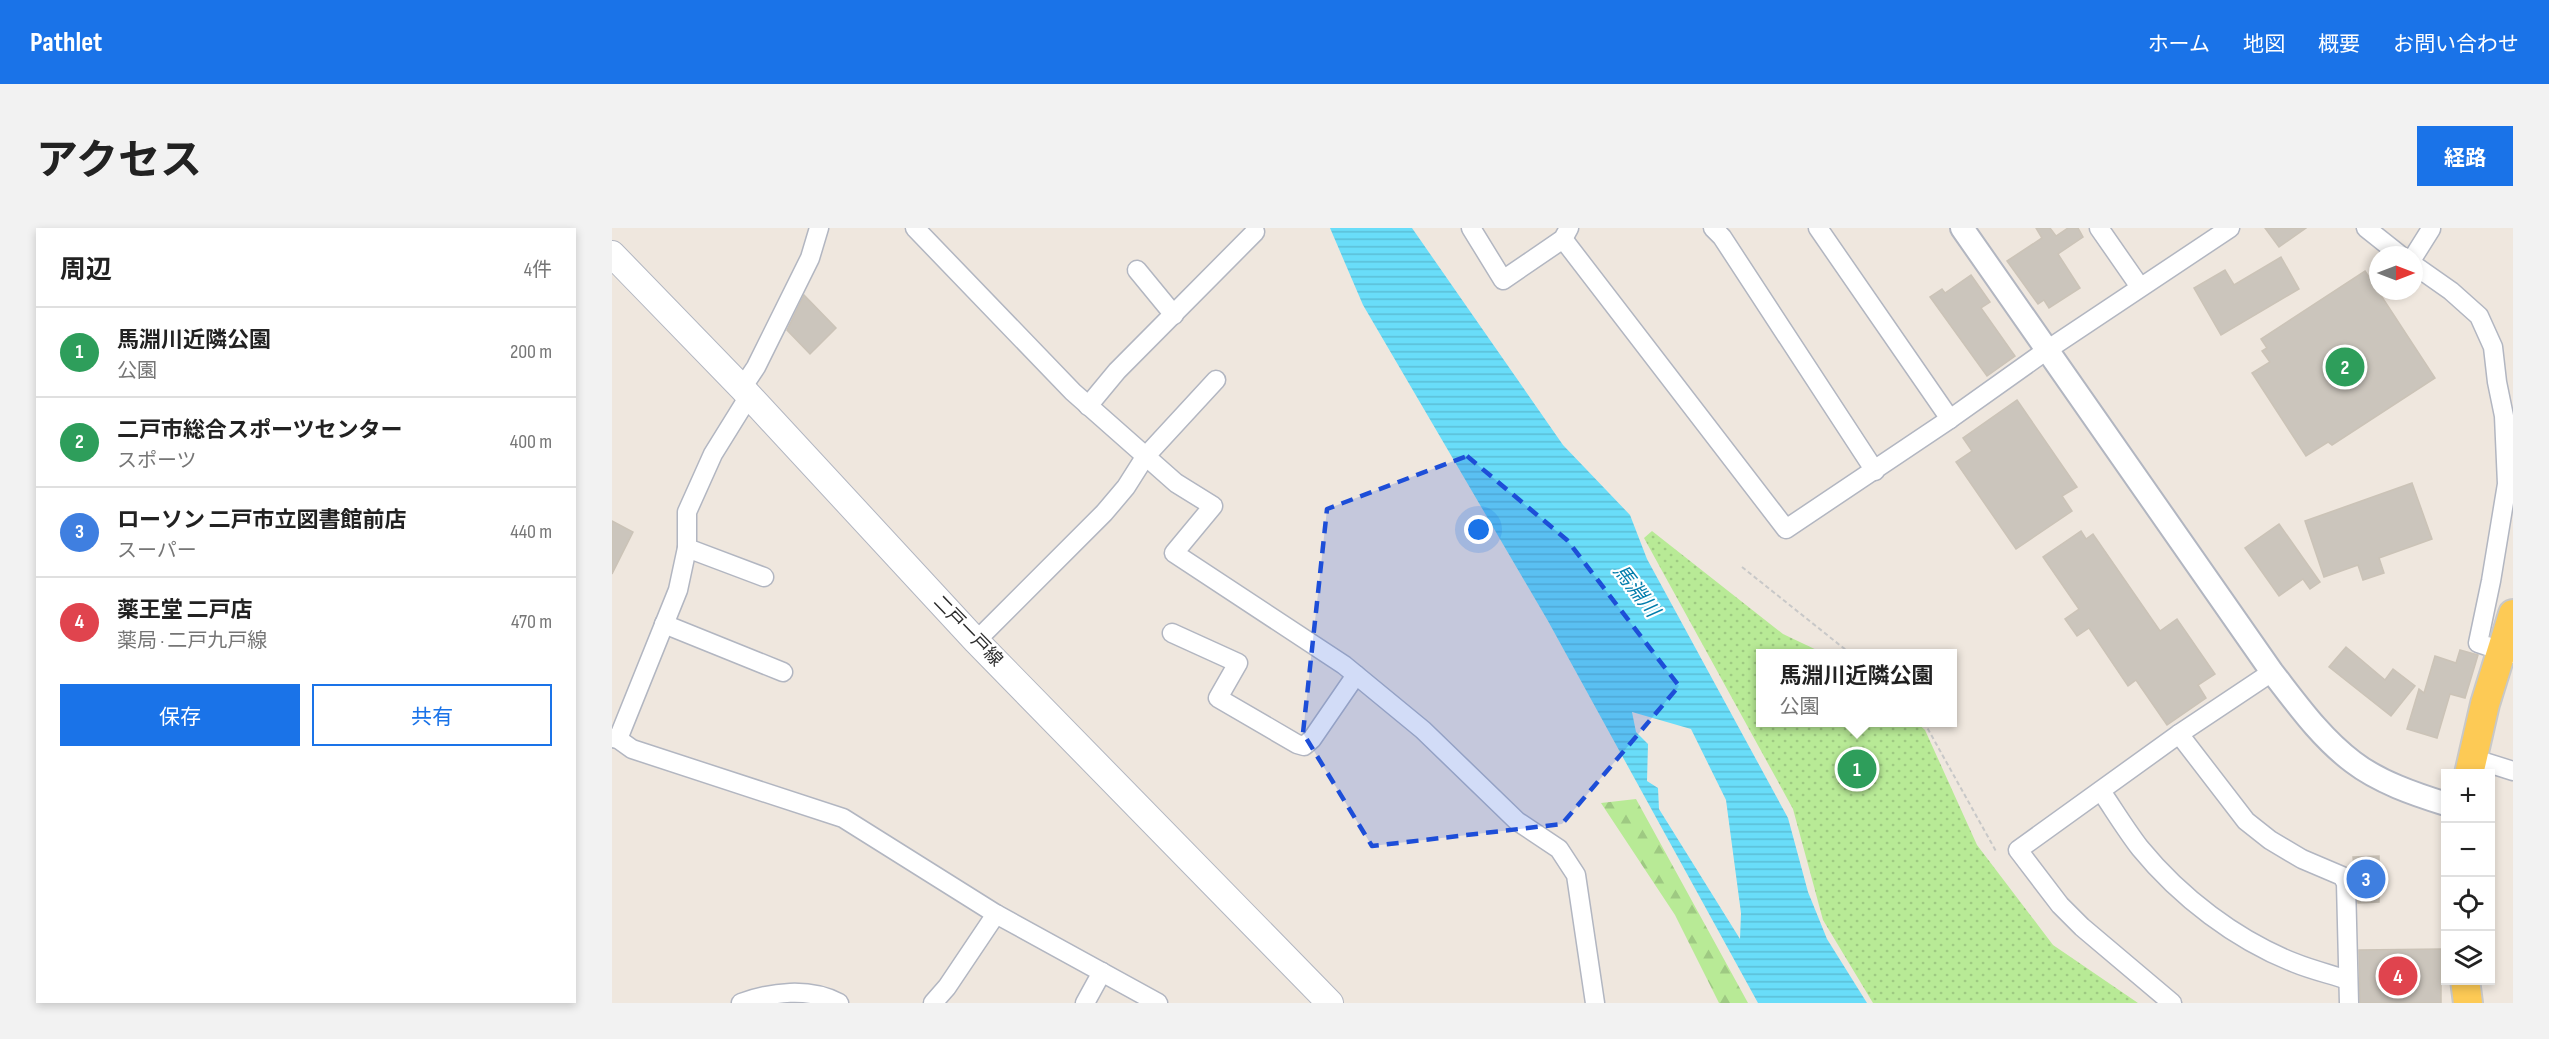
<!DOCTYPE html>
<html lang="ja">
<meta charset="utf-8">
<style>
:root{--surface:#fff;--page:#f2f2f2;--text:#222;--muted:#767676;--line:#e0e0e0;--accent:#1a73e8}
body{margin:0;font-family:"Sofia Sans Condensed","Noto Sans JP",sans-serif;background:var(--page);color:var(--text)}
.controls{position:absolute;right:18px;bottom:18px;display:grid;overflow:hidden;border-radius:0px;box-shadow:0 3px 9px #0003}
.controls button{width:54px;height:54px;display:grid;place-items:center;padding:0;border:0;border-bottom:2px solid var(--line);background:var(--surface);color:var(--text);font:30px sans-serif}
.compass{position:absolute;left:1757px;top:18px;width:54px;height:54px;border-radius:50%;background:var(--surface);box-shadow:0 3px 9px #0003;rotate:90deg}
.you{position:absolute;left:867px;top:302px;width:21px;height:21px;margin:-15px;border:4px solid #fff;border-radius:50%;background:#1a73e8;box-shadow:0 0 0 9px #1a73e833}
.badge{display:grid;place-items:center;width:39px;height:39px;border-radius:50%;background:var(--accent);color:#fff;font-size:20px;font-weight:700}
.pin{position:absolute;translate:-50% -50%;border:3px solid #fff;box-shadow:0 2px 6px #0006}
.popup{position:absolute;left:1144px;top:421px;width:201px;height:78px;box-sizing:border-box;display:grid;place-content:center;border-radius:0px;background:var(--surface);filter:drop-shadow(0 2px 4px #0005);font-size:20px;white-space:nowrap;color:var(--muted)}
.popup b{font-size:22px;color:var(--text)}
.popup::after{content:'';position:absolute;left:50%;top:100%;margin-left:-12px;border:12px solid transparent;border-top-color:var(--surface)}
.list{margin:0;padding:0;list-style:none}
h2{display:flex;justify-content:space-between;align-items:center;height:78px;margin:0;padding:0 24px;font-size:26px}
h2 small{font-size:20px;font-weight:400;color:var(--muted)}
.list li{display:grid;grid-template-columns:39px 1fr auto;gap:18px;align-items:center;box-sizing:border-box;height:90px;padding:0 24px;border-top:2px solid var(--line)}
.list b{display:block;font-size:22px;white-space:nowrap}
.list p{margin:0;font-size:20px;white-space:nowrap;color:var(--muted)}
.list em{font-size:20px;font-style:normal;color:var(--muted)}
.actions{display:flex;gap:12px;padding:18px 24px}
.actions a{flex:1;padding:14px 0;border:2px solid var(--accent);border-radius:0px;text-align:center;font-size:21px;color:var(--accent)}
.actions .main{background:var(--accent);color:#fff}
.icon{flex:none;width:33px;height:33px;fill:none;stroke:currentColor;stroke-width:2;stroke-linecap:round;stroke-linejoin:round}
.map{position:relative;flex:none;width:1901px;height:775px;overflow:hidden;border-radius:0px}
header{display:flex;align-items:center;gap:36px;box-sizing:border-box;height:84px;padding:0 30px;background:var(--accent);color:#fff}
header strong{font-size:28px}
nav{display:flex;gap:33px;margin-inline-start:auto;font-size:21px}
.intro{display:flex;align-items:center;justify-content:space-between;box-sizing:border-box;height:144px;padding:0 36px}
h1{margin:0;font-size:42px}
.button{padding:15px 27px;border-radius:0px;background:var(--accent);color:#fff;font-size:21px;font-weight:700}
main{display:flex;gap:36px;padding:0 36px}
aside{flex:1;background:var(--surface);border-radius:0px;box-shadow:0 3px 9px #0003}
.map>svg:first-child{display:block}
.grass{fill:url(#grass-dots)}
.forest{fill:url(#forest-firs)}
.water{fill:url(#water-rules);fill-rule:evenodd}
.building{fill:#cbc5bc;stroke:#cbc3b7;stroke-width:1.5}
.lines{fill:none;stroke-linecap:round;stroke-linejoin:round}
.minor-casing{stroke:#b2b6c1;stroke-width:21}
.tertiary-casing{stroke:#b2b6c1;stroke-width:26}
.secondary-casing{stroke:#b2b6c1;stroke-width:28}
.primary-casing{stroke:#c8c8c8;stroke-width:32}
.path{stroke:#c8c8c8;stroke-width:2;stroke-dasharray:4.5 3;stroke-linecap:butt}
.minor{stroke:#fff;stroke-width:18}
.tertiary{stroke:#fff;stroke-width:22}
.secondary{stroke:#fff;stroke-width:26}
.primary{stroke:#fdca55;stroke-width:28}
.marked{fill:#1d4ed8;fill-opacity:0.2;stroke:#1d4ed8;stroke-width:4.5;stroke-dasharray:12 8;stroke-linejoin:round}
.labels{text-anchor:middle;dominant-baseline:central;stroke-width:4.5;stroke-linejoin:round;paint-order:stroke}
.street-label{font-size:18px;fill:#2d2d2d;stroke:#fff}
.water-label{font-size:20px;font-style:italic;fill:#027dac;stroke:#fff}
</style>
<header>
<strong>Pathlet</strong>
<nav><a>ホーム</a><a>地図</a><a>概要</a><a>お問い合わせ</a></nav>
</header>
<div class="intro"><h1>アクセス</h1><a class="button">経路</a></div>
<main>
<aside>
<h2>周辺<small>4件</small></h2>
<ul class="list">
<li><span class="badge" style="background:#2e9e5b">1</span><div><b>馬淵川近隣公園</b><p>公園</p></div><em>200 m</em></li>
<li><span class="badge" style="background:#2e9e5b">2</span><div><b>二戸市総合スポーツセンター</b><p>スポーツ</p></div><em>400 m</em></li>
<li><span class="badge" style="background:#3f7fe0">3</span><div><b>ローソン 二戸市立図書館前店</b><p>スーパー</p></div><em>440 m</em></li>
<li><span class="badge" style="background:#e0444e">4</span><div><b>薬王堂 二戸店</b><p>薬局 · 二戸九戸線</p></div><em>470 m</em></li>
</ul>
<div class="actions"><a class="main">保存</a><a>共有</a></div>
</aside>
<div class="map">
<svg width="1901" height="775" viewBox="0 0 1901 775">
<defs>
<pattern id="grass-dots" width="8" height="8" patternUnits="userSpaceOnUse" patternTransform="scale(1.5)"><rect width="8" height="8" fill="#b8ea96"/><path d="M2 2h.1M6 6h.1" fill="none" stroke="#9ec982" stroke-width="1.8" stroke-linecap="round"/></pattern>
<pattern id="forest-firs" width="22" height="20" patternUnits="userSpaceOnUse" patternTransform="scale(1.5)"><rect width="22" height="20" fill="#b8ea96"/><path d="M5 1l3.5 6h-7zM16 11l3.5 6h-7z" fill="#9ec982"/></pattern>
<pattern id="water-rules" width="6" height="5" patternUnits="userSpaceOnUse" patternTransform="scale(1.5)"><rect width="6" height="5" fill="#69ddf9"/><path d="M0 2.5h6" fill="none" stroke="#5bbed6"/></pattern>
</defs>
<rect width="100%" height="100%" fill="#efe7de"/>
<polygon class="grass" points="1040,303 1171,406 1211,425 1149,426 1149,494 1305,495 1313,502 1365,617 1441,717 1526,775 1261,775 1211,692 1181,581 1032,310"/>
<polygon class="forest" points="1024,571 1136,775 1107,775 1063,687 989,575"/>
<path class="water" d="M718,0H800L951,217L1018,287L1035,331L1176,590L1196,664L1215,711L1255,775H1146L936,393L751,77ZM1020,484L1079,501L1114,572L1129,685L1128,711L1047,581L1046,560L1035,553L1036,516L1024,504Z"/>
<g class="building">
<polygon points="1424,0 1438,0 1444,8 1456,0 1466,0 1471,9 1446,26 1468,60 1437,80 1432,72 1426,76 1395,33 1430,10"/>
<polygon points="1653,0 1694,0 1667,19"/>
<polygon points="1669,29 1687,61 1609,107 1582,60 1613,42 1622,57"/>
<polygon points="1753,43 1823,150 1720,217 1716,214 1694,228 1640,145 1658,134 1650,123 1655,120 1649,111"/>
<polygon points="1359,47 1378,74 1369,80 1403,128 1375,148 1318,69 1330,61 1333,65"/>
<polygon points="192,67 224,100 198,126 175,102"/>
<polygon points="1405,172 1465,259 1450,268 1460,283 1404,321 1344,234 1360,223 1351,210"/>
<polygon points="1800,255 1820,311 1767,330 1772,345 1751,352 1746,337 1712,349 1693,293"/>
<polygon points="0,293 21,304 0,346"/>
<polygon points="1667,296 1708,354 1698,361 1691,351 1667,368 1633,320"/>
<polygon points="1469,303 1474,311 1481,306 1548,403 1565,391 1603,446 1586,457 1594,470 1555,497 1524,452 1516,458 1477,400 1465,408 1453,391 1467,381 1431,329"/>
<polygon points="1734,419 1773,452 1781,441 1803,458 1779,488 1717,439"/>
<polygon points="1848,422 1866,427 1853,470 1838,466 1825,510 1795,501 1807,461 1812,465 1823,428 1844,435"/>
<polygon points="1767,628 1767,674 1746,675 1741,629"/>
<polygon points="1829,721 1829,775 1748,775 1747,722"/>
</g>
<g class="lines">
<g class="minor-casing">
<g id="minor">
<polyline points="303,0 461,164 564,255 601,278 562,325 732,437 811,502 905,593 947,621 964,647 983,775"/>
<polyline points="859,0 891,52 951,11 957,0"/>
<polyline points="1101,0 1110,9 1263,243"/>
<polyline points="1206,0 1338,191"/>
<polyline points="1487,0 1528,59"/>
<polyline points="1754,0 1788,27"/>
<polyline points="951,11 1174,301 1338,191 1435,122 1618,0"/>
<polyline points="1802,28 1819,1"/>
<polyline points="1802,37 1839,63 1867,88 1881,119 1885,154 1892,188 1895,256 1879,353 1866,415 1899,426"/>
<polyline points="525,42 562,87"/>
<polyline points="130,160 144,139 198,30 207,0"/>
<polyline points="476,178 505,143 643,4"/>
<polyline points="75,320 152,349"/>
<polyline points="52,396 171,444"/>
<polyline points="560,405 626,435 606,470 685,516 692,518 700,511 744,447"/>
<polyline points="364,413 492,285 514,259 533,229 604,152"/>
<polyline points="1567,506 1634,593 1658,612 1690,631 1730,648 1734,655 1737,775"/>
<polyline points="0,510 6,511 20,521 231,590 384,686 546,775"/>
<polyline points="6,511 66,362 75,320 75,284 101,226 137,168"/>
<polyline points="1860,530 1901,543"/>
<path d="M1489,563C1502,582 1514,602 1528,620C1568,669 1624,712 1683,735C1700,742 1718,746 1736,752"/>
<path d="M129,775C159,764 197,759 227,775"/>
<polyline points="321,775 335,759 384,686"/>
<polyline points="473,775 490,744"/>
<polyline points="1560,775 1470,699 1448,677 1406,622 1567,506 1660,444"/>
</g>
</g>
<g class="tertiary-casing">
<path id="tertiary" d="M1350,0L1660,444C1685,476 1708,509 1741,534C1767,554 1802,566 1834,576"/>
</g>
<g class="secondary-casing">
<polyline id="secondary" points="0,26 130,160 364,413 718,775"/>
</g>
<g class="primary-casing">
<g id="primary">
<polyline points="1857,546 1873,476 1901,386"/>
<polyline points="1853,752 1856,775"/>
</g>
</g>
<g class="path">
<polyline points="1130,339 1239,426"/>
<polyline points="1312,494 1385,625"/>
</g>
<use href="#minor" class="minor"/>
<use href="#tertiary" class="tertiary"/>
<use href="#secondary" class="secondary"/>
<use href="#primary" class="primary"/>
</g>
<path class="marked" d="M855,228L955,312L1067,458L950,596L760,618L691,505L715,281Z"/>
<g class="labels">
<g class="street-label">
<text transform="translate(356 403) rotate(46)">二戸一戸線</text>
</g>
<g class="water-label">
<text transform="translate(1024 363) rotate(52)">馬淵川</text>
</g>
</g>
</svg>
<div class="controls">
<button>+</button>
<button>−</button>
<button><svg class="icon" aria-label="locate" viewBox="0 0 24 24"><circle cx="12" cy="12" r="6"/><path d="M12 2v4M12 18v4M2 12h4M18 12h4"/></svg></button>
<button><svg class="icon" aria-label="layers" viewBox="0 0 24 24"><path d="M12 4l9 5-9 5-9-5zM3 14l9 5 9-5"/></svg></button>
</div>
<svg class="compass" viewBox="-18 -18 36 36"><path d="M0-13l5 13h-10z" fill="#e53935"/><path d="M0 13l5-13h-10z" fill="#767676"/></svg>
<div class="you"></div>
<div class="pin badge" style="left:1245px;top:541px;background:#2e9e5b">1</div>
<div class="popup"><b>馬淵川近隣公園</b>公園</div>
<div class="pin badge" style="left:1733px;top:139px;background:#2e9e5b">2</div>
<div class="pin badge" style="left:1754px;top:651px;background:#3f7fe0">3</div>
<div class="pin badge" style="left:1786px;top:748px;background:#e0444e">4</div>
</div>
</main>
